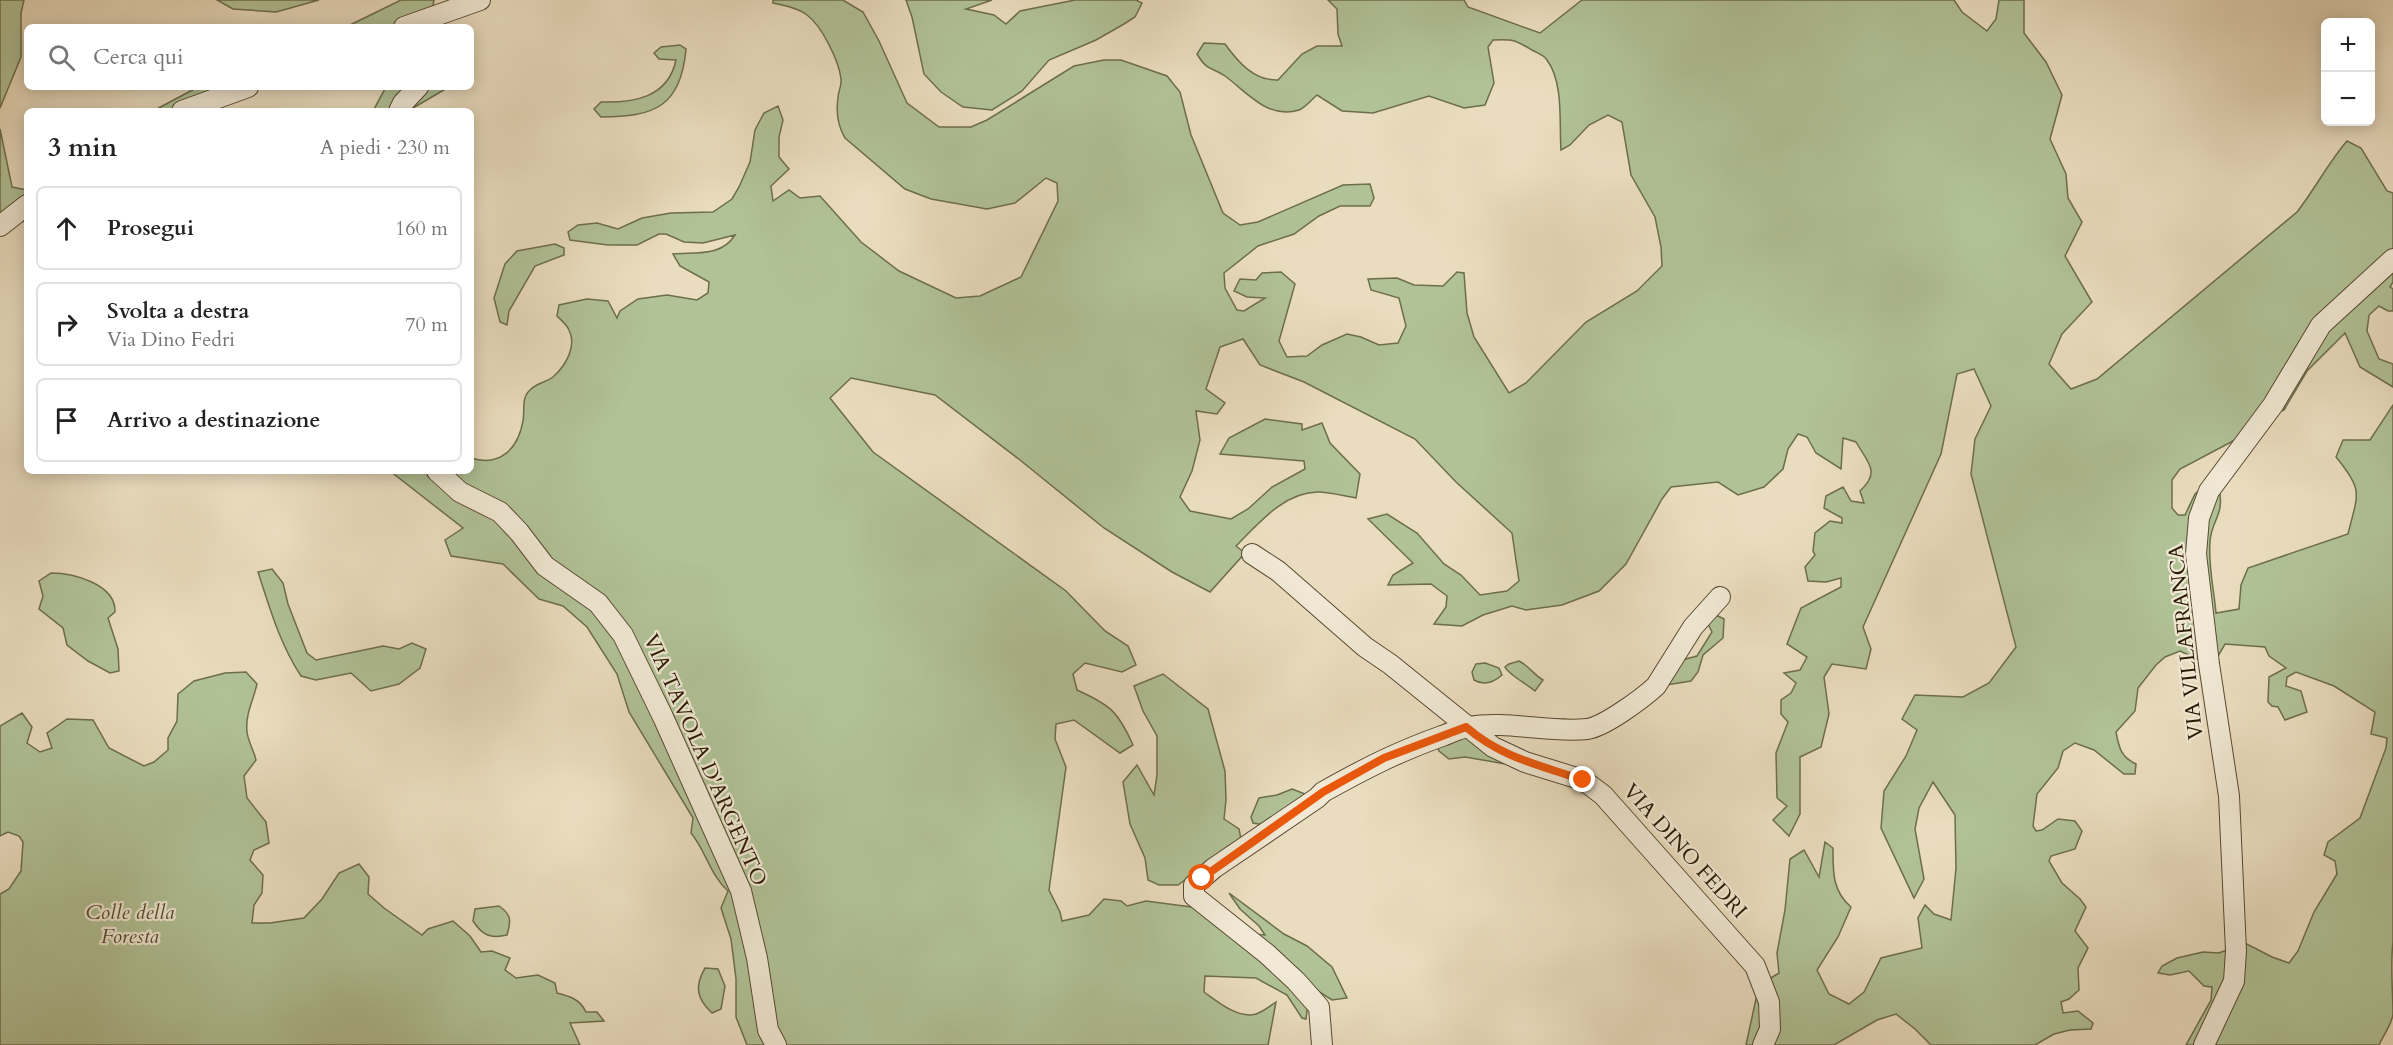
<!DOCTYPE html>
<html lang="it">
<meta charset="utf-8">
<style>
:root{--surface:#fff;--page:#f6f6f6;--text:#222;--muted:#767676;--line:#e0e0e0}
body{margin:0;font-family:Cardo,serif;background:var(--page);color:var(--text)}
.controls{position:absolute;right:18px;top:18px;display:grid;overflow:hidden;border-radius:9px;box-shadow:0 3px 15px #0003}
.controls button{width:54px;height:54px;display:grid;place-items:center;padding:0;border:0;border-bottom:2px solid var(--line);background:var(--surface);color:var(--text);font:30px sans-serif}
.stop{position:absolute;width:18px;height:18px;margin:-14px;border:4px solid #ea580c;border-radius:50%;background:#fff}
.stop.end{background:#ea580c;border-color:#fff;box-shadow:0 2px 6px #0008}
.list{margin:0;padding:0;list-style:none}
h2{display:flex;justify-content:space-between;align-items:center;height:78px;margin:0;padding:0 24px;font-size:26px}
h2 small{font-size:20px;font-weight:400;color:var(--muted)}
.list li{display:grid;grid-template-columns:39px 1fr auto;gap:18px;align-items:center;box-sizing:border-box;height:84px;margin:0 12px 12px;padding:0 12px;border:2px solid var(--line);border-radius:9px}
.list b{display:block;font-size:22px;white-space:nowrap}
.list p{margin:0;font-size:20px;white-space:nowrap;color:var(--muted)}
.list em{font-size:20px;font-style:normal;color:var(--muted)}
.icon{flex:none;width:33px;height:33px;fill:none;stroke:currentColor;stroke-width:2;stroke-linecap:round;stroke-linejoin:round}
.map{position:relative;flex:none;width:2393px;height:1045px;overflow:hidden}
.search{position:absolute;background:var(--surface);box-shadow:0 3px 15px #0003;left:24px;top:24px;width:450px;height:66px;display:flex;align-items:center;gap:15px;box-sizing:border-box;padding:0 21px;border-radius:9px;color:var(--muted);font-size:22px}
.panel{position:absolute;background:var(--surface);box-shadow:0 3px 15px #0003;left:24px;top:108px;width:450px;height:366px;border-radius:9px}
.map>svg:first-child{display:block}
.green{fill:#b1c297;stroke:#6d6e4c;stroke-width:1.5}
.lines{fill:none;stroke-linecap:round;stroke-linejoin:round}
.minor-casing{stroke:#594a31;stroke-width:22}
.minor{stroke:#f1e9d5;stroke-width:20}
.route{stroke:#ea580c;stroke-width:8}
.labels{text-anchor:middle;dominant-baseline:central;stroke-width:4.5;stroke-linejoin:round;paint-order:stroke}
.street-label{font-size:21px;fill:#291902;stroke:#f1e9d5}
.park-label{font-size:21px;font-style:italic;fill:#524c2f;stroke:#f1e9d5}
</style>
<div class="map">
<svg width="2393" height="1045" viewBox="0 0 2393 1045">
<rect width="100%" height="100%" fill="#eaddbf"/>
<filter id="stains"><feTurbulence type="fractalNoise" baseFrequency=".00333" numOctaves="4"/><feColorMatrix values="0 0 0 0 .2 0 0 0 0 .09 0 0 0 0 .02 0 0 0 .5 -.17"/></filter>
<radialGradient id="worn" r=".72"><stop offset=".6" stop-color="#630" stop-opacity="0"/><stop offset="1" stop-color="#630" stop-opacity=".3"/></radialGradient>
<g class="green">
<polygon points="0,0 24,0 21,13 21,57 0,108"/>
<polygon points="217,0 319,0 276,12 233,9"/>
<polygon points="401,0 434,0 433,6 398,27 346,27"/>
<path d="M773,0H843L863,12L879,41L907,103L939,127H971L987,120L1074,66L1104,60H1121L1167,76L1180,92L1191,135L1223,213L1240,225L1258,222L1343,185L1370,184L1374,198L1370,206H1340L1319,216L1294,234L1258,246L1224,273L1225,288L1237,310L1244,311L1265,298L1247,297L1234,291L1240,279L1256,280L1262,273L1281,272L1295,284L1279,341L1287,357L1307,356L1322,345L1347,334L1361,337L1379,345L1398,343L1406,326L1399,298L1371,290L1368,279L1397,278L1414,285L1443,286L1457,272L1464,273L1467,313L1474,337L1509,393L1526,383L1586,322L1637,291L1662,266L1661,247L1655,217L1631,175L1622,122L1608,115L1589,125L1570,145L1561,150C1559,123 1564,83 1547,60C1544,55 1537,53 1532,50C1515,40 1514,39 1493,40L1488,47L1494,83L1485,105L1464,108L1429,96L1373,113L1342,111L1317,95C1312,99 1305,108 1299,110C1268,120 1247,92 1225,76C1210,66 1208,72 1197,54L1204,43L1225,44C1238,62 1254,81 1278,80L1302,54L1317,46H1342L1338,34L1337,9L1328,0H1464L1468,7L1540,33L1582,0H1954L1962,12L1987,31L1996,19L1999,0H2024V33L2046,62L2062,95L2050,139L2066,174L2068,198L2082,222L2065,256L2092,302L2062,334L2049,364L2071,389L2097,379L2297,212C2315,189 2328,163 2347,141L2361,148L2387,191L2393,193V282L2390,287L2393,289V311H2388L2379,306L2369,315L2367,331L2379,359L2393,364V387L2360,367L2345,333L2307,371L2284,410L2263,416L2233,441L2180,469L2172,480V508L2178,515H2185L2195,494L2208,483L2219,488C2225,516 2211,520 2210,542C2208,566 2214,589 2216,613L2239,609L2241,585L2248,568L2348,534C2358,493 2364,491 2336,457L2343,440H2370L2393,405V942C2390,966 2393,990 2393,1014C2392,1024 2383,1036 2379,1045H2186L2211,1000L2212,987L2204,986L2189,971L2170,975L2158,973L2162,966L2177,958L2203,952L2219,953L2245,943L2272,957L2289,963L2298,951L2314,912L2337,874L2335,861L2324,855L2328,842L2360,818L2386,748L2387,738L2371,734L2375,712L2334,686L2296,672L2287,677L2286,686L2301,691L2307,712L2285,720L2278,707L2272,706L2268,702L2269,677L2286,668L2269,656L2265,647L2225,644L2214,663L2204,662L2180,651L2165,657L2156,665L2138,688L2135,711L2116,732C2119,748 2121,757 2136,764L2135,774H2124L2094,750L2075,743L2063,751L2058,768L2037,794L2033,826L2036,831L2042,830L2058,819L2075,821L2082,831L2075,849L2051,856L2049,861L2062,883L2080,899L2086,907L2075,931L2088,948L2078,968L2079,990L2069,999L2061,1002L2063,1013L2078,1011L2093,1023L2091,1029L2070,1030L2054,1034L2035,1045H1931L1915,1029L1896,1014L1877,1020L1834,1045H1746L1759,985L1779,973L1777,953L1785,910L1790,859L1804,850L1819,877L1825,842L1833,848C1833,871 1832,891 1851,907L1838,937L1817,970L1829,994L1849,1004L1864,992L1881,958L1922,948L1918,918L1925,905L1934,914L1951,920L1956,868L1955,815L1933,782L1919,808L1915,829L1924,879L1914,898L1881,828L1884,791L1906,756L1917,730L1902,719L1915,695L1963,697L1989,683L2016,647L1971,474L1975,439L1991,406L1974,369L1957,374L1941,454L1863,627L1871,649L1866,669L1832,664L1824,677L1829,714L1821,747L1800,757V814L1789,836L1773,820L1787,806L1777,798L1776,753L1788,722L1781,714V700L1791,693L1796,683L1784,673L1800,670L1807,657L1787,644L1801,608L1841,587V578L1826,582L1808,581L1805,567L1815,555L1813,551L1815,533L1830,521L1842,523V518L1824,508L1826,496L1843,487L1851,501L1864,503L1860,491C1881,472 1868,463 1856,442L1843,438L1841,469L1816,453L1807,437L1798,434L1788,449L1783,469L1764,487L1738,495L1718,482L1671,487L1662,499L1626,564L1599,591L1562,605L1526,610L1512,606L1483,615L1462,626L1434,624L1446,607L1447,596L1431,584L1388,585L1393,575L1413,563L1368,519L1387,514L1417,533L1444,564L1461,575L1480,595L1507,591L1519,581L1512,533L1456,482L1415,439L1304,382L1260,365L1243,339L1220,347L1206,389L1225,403L1217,414L1196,411L1200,440L1192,471L1180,497L1190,511L1231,519L1248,509L1272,487L1305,469L1304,461L1220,454L1229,438L1265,419L1302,424V430L1322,423L1330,443L1360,474L1356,498C1344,496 1330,492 1318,492C1284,492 1258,524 1236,546L1245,553L1210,592L1172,572L1104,528L1020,460L935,395L851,378L830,398L873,452L1066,591L1105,631L1128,646L1136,665L1122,672L1085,663L1073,674L1077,690C1110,705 1118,711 1133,745L1120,753L1074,720L1056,724L1055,739L1066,767L1049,890L1060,912L1062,921L1089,915L1104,899L1121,901L1127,906L1146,901L1207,909L1251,934L1265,935L1259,926L1240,909L1229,893L1284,934L1307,946L1332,967L1347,998L1332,1000L1315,989L1308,1003L1306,1019L1302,1018L1287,995L1256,978L1205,976L1204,992C1218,1002 1238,1019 1256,1014C1263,1012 1270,1006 1276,1002L1268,1045H747L736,1017V979L731,939L721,908L728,891C710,875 706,851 691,833L693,818L629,712L617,674L587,627L563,606L539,599L503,564L451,556L445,540L463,528L390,471H471V458C500,467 518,449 523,421C525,411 521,398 530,390C536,383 548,382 554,376C566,365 577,346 569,330C567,325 561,320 557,316L559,305L587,299L608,301L617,318L620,311L638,299L667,295L697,300L708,293L709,282L680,266L673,254C697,252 721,257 735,235L703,243L684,242L666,234H659L637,245H608L570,240L568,232L578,225L597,223L618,229L642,218L671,213L713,212L732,199L739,187L750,162L755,130L764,113L778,106L783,120L779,137V157L789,169L771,186L773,201L789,190L800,198L820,196L861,242L899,271L956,298L980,296L1021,277L1058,201L1057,183L1046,178L1015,203L987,209L931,199L905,189L845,138C838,126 836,111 838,98C838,92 842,85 841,79C839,61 822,26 807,15C798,8 784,5 773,3Z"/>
<polygon points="906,0 992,0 966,9 994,15 1006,24 1020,11 1075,0 1136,0 1142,3 1135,17 1124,24 1096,40 1049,60 1022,91 992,110 963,107 941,92 924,74 912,17"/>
<path d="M680,45L686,49C681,107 654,117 601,117L594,109L601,102C633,103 668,98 676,60L659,59L654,53L661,47Z"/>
<polygon points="198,87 232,87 202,111 153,111"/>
<polygon points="386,87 449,87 408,111 373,111"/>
<polygon points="0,129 12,187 27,190 26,222 0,216"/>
<polygon points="555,244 564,248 564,255 535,266 509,311 507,325 500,322 494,298 505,264 517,251"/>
<path d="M272,569L283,583L288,604L307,653L316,660L383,646L399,649L412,643L426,649L420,668L399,684L371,691L351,673L316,680L301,676C280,644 270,609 258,572Z"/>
<path d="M51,573C73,573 116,584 115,612L108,618L118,649L119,671L110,673L88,661L67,645L63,628L39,609L43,596L39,581Z"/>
<polygon points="1714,614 1724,619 1723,638 1703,655 1698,672 1691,681 1666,685 1682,660 1697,656 1712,632 1706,620"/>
<path d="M1519,661C1529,666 1534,675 1543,680L1535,691C1527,684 1509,675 1505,667L1509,664Z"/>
<path d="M1485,663L1499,668L1502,675C1493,683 1484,686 1474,680L1472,672L1476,664Z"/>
<path d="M246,672L257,684C253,701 245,715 247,732C248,741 254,751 256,760L244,776L247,798L266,822L269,843L254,850L250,860L263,875L262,893L254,905L252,923H270L304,918L322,899L339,873L359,864L369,877L368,894L384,908L422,935L428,929L453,921L470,936L481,952L492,951L510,958L505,970L516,978L538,975L555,983L557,993C569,996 580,999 586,1012H597L604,1021L570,1023L580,1045H0V894L9,889L21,871L23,842L19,836L8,832L0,836V726L22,713L32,727L27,743L40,752L52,748L47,733L67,719L93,720L109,748L144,766L154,762L168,750V738L177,721L178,694L194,681L225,673Z"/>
<polygon points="1163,674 1208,709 1225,771 1226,800 1224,819 1239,829 1241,839 1178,885 1159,885 1148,880 1145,858 1130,824 1123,782 1137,765 1154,795 1157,775 1157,736 1143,711 1134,686"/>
<polygon points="1458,729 1504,753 1506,764 1465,757 1449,759 1439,751 1437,746"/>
<polygon points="1292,789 1305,794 1302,818 1270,826 1253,823 1251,817 1259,798 1277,795"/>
<path d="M499,906C512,915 511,921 507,935C490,939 482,935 473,921L475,909Z"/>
<path d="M705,968L718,969L725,986L721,1009L712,1013C697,999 694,987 705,968Z"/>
</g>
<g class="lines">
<g class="minor-casing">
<g id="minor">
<polyline points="404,27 480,0"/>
<polyline points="182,111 248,87"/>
<polyline points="399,111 403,103 418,87"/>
<polyline points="0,226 27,205"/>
<polyline points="437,471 460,492 500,512 519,532 545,566 598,603 623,635 663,717 741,891 757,958 768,1030 776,1045"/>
<polyline points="1252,554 1278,571 1365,647 1390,664 1493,747 1525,762 1583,780 1603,795 1755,966 1769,1002 1770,1029 1763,1045"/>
<path d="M1322,1045L1319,1007L1296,981L1267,954L1194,896V885L1214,868L1317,798L1323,792C1364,769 1397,752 1442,736C1451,733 1459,728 1468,727C1507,720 1547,733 1587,729C1604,727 1643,698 1656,686L1693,627L1720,597"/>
<polyline points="2204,1045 2234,981 2236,951 2229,796 2209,664 2196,554 2199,518 2209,491 2273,405 2321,325 2393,259"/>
</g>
</g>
<use href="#minor" class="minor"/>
</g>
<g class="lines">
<path class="route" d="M1202,878L1323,792L1384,758L1466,727C1502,758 1540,765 1583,780"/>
</g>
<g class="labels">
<g class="street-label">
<text transform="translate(2186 642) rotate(-96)">VIA VILLAFRANCA</text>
<text transform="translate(705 760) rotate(66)">VIA TAVOLA D'ARGENTO</text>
<text transform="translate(1685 851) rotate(48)">VIA DINO FEDRI</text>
</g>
<g class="park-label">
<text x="130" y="912">Colle della<tspan x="130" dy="24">Foresta</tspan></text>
</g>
</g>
<rect width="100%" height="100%" filter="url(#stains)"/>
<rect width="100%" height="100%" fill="url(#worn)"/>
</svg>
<div class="controls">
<button>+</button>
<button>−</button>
</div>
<div class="stop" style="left:1202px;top:878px"></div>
<div class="stop end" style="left:1583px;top:780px"></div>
<div class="search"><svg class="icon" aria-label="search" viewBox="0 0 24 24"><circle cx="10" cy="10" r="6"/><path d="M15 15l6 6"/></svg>Cerca qui</div>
<section class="panel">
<h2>3 min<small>A piedi · 230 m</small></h2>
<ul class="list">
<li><svg class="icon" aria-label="ahead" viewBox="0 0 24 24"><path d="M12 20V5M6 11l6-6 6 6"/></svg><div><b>Prosegui</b></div><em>160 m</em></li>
<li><svg class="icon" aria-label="right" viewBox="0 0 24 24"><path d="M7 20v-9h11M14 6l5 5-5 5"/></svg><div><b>Svolta a destra</b><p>Via Dino Fedri</p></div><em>70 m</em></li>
<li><svg class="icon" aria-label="arrive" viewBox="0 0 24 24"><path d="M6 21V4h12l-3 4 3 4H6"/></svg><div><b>Arrivo a destinazione</b></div></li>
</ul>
</section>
</div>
